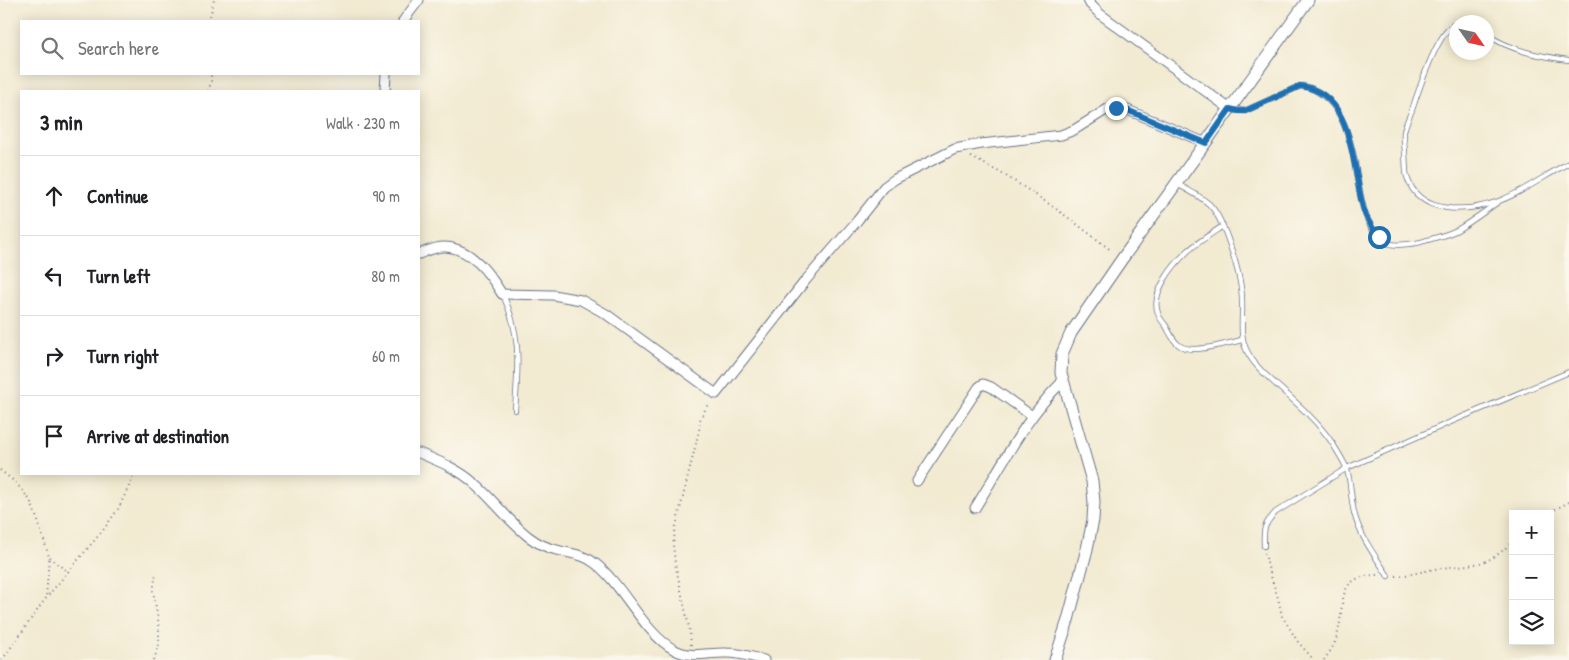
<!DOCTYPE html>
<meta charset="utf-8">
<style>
:root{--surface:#fff;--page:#f6f6f6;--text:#202124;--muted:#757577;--line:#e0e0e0}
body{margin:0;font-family:"Patrick Hand",sans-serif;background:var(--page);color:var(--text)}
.controls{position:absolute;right:15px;bottom:15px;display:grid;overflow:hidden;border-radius:0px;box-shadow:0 2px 12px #0003}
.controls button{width:45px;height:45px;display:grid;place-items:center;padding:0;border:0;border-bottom:1px solid var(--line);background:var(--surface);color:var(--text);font:25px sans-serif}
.compass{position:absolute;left:1449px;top:15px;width:45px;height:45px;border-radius:50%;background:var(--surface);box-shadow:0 2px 12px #0003;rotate:124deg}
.stop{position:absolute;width:15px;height:15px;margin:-11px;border:4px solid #1f6fb2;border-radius:50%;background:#fff}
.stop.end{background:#1f6fb2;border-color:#fff;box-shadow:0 1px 5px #0008}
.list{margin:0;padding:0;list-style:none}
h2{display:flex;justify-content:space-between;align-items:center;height:65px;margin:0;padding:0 20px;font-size:21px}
h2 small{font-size:16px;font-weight:400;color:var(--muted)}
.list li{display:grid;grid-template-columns:32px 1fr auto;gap:15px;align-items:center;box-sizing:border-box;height:80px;padding:0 20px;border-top:1px solid var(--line)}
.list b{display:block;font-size:19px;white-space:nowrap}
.list em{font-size:16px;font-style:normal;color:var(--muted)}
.icon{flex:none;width:28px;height:28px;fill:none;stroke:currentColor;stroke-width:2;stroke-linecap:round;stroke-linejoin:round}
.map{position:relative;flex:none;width:1569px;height:660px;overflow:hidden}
.search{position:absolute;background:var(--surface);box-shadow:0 2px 12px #0003;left:20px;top:20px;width:400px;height:55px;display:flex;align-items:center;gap:12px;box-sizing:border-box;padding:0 18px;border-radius:0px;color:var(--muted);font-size:19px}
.panel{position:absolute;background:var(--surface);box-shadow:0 2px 12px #0003;left:20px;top:90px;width:400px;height:385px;border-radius:0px}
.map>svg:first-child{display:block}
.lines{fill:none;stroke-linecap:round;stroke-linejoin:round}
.service-casing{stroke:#667086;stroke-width:6}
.minor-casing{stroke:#667086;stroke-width:11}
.tertiary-casing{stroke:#667086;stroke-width:13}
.path{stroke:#667086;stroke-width:2;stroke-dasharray:1 4;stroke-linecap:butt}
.service{stroke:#fff;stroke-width:4.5}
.minor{stroke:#fff;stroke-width:9}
.tertiary{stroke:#fff;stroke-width:11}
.route{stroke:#1f6fb2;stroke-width:6}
</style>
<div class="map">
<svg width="1569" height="660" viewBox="0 0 1569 660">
<rect width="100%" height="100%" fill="#fbf7ec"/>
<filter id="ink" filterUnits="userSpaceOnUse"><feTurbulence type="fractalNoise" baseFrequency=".02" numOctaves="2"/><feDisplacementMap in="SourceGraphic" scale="10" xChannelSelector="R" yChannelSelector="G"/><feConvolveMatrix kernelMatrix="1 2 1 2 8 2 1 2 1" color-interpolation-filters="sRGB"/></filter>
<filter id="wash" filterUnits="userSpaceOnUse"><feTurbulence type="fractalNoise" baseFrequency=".0096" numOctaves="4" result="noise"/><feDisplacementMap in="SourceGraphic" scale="20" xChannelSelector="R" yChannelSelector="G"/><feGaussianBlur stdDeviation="1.12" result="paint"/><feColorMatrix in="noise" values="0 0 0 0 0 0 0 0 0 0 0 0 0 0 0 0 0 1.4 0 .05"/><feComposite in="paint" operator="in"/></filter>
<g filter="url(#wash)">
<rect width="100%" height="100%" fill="#f2ead1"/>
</g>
<g filter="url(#ink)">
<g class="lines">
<g class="service-casing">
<g id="service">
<path d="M1456,24C1438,29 1418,92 1412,110C1409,117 1405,125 1404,132C1403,139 1405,147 1405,154C1406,162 1405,170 1407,177C1419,216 1468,212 1499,201C1524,192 1545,175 1569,163"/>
<path d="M1486,34C1511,51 1540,56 1568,60"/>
<path d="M1231,109L1245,111L1300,86C1312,87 1318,91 1327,99C1342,112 1348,133 1353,153C1358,176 1361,237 1390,244C1400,246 1411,244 1421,242C1432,238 1446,236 1457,230C1471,222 1484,212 1498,202"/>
<path d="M1177,184C1188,190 1200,196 1209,204C1225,219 1242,279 1242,300C1243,317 1239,334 1246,349C1253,365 1268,377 1281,389C1300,406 1319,423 1333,444C1337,451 1343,460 1346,467C1352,482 1350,500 1355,516C1361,538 1376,557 1388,576"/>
<path d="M1223,226C1211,234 1198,242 1188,251C1174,264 1150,293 1158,313C1159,318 1163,322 1166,326C1170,333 1173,341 1179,345C1191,355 1228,343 1242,340"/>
<path d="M503,295C522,336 518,366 515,410"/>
<path d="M1264,546C1263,529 1264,524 1276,512L1347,468L1453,421L1569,372"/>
</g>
</g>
<g class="minor-casing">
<g id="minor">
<polyline points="1088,0 1090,4 1100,14 1230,109"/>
<polyline points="403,21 419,0"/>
<polyline points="385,91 386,74"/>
<path d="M419,254C427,251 436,246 446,247C472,249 489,273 502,294L553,295L581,300L606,314L716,394L805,281L857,221L884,187L895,179L955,149L981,144L1061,135L1074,130L1109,108H1123L1206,143"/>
<path d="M419,453C438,461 459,469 475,484C494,500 509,522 529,537C537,543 547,548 557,550C571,554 584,554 596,564C624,586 644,634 675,650C692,659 709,652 727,653C740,653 752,657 764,660"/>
<polyline points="917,481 979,387 983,384 991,387 1032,416"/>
<path d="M975,508C1002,465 1025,418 1062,382"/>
</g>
</g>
<g class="tertiary-casing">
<polyline id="tertiary" points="1055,660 1068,620 1087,549 1093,520 1094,502 1092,481 1061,373 1062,354 1071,333 1122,259 1308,0"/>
</g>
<g class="path">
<polyline points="209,21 214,0"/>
<polyline points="208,91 211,83 211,74"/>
<path d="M971,157C1023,183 1067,216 1112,251"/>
<polyline points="0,470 15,482 30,500 38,521 49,557 46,598"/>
<polyline points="1546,514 1569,502"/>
<polyline points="1265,553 1268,567 1278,598 1282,616 1298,642 1314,660"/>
<polyline points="49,557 68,572"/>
<path d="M1396,576C1412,575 1426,570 1442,568C1477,563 1486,568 1513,541"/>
<polyline points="691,645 690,632 675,563 673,545 676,526 699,431 700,420 709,402"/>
<polyline points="2,660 46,598 104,529 118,509 135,474"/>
<polyline points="154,660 159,644 159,625 153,591 156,574"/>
<path d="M1324,660C1329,653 1335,645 1337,636C1346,607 1333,575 1378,575"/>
</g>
<use href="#service" class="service"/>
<use href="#minor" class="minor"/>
<use href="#tertiary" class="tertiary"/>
</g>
</g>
<g class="lines" filter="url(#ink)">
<path class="route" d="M1116,108H1122L1206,143L1230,109L1238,111H1245L1300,86C1355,92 1352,171 1364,211C1367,221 1373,229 1379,237"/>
</g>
</svg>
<div class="controls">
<button>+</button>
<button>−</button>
<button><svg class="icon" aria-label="layers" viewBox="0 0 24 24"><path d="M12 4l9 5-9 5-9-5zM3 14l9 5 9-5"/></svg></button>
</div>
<svg class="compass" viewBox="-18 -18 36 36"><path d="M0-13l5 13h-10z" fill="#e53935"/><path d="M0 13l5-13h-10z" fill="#757577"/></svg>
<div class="stop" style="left:1379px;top:237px"></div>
<div class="stop end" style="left:1116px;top:108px"></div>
<div class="search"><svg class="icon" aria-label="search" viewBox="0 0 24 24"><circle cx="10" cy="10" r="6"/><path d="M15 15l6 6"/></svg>Search here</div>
<section class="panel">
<h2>3 min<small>Walk · 230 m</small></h2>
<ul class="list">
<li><svg class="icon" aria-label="ahead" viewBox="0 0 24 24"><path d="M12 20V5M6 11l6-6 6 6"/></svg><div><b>Continue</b></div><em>90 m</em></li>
<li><svg class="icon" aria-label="left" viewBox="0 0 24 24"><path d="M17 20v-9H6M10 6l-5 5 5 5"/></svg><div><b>Turn left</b></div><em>80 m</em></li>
<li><svg class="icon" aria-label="right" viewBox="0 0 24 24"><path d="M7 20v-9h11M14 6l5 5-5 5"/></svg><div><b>Turn right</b></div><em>60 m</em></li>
<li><svg class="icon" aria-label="arrive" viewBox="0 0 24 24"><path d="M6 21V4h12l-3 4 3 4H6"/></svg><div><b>Arrive at destination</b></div></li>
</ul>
</section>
</div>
